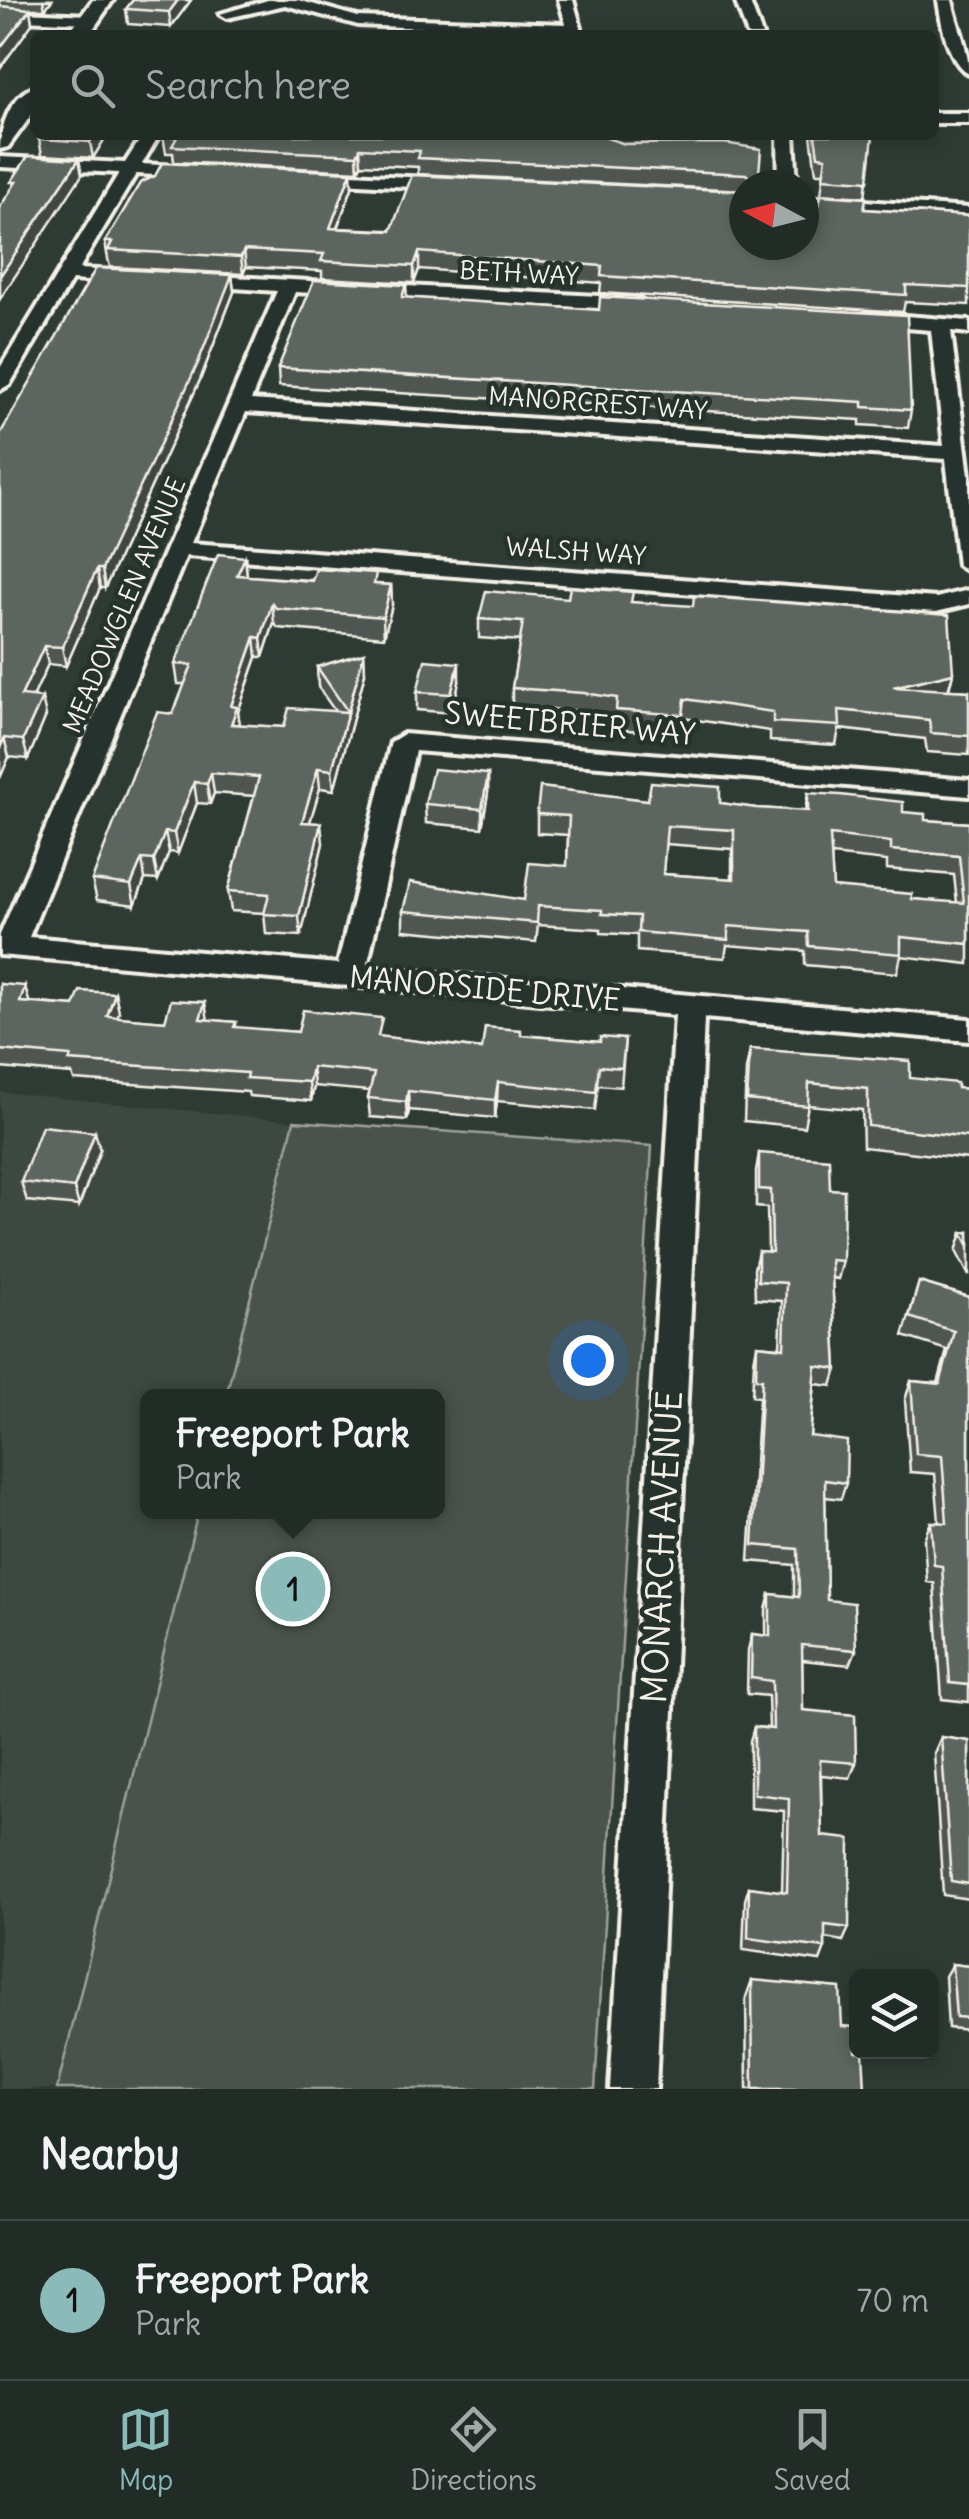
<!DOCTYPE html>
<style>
:root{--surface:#222c27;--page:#2a342f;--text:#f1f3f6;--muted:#a2a7a7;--line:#3f4844;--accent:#8bbbb9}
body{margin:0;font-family:Delius,sans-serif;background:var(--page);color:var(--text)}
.controls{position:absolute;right:30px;bottom:30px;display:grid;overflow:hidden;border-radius:15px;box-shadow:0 5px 15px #0003}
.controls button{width:90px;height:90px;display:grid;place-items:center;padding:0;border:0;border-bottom:2px solid var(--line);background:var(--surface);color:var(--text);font:50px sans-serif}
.compass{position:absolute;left:729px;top:170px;width:90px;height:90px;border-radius:50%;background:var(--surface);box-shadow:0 5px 15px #0003;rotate:277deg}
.you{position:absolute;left:588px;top:1360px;width:35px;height:35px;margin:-25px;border:8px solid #fff;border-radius:50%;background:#1a73e8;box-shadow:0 0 0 15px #1a73e833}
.badge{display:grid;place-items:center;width:65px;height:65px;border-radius:50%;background:var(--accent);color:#111;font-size:32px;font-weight:700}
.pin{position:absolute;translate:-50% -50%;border:5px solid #fff;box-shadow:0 2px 10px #0006}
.popup{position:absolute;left:140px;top:1389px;width:305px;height:130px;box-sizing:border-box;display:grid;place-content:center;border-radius:15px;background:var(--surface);filter:drop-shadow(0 2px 8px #0005);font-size:32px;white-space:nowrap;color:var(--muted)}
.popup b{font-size:38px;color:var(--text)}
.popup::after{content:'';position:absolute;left:50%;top:100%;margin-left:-20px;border:20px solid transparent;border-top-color:var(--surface)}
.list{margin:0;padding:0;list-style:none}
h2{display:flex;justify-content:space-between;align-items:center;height:130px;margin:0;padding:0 40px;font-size:42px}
h2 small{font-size:32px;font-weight:400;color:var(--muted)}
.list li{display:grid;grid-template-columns:65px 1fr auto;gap:30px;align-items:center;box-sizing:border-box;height:160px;padding:0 40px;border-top:2px solid var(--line)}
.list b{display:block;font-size:38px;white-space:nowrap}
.list p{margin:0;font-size:32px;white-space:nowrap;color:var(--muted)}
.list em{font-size:32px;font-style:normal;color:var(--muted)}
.icon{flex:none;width:55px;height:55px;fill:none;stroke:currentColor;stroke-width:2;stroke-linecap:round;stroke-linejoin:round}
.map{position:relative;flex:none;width:969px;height:2089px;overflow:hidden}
.search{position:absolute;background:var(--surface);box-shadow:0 5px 15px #0003;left:30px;right:30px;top:30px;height:110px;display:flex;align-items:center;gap:25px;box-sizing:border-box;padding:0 35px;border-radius:15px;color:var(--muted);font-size:38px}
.sheet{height:290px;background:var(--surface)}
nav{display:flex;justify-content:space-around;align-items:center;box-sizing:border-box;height:140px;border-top:2px solid var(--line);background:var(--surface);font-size:28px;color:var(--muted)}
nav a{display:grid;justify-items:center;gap:5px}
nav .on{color:var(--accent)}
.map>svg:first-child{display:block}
.built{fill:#3c4841}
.green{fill:#48524c;stroke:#9ea29a;stroke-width:2.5}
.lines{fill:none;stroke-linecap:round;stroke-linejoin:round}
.street-casing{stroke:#f4f1e8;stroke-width:8}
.secondary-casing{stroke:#f4f1e8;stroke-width:8}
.street{fill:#26332d;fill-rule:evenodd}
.secondary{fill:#26332d;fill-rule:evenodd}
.wall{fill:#4f5751;stroke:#f4f1e8;stroke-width:2.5;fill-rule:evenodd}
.shaded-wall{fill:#404742;stroke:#f4f1e8;stroke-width:2.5}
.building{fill:#5c655e;stroke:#f4f1e8;stroke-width:2.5;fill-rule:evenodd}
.labels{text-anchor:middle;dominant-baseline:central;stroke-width:9;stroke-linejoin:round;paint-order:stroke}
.far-street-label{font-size:25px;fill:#f4f1e8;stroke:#26332d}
.street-label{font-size:30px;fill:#f4f1e8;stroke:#26332d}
.near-street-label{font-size:35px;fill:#f4f1e8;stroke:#26332d}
</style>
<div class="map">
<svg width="969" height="2089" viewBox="0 0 969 2089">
<rect width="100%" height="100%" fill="#2e3b34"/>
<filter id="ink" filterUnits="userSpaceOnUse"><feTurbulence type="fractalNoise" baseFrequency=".01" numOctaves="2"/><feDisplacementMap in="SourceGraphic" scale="20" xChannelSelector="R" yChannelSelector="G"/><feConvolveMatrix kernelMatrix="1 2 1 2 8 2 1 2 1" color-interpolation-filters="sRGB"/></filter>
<g filter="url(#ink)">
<polygon class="built" points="0,1092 294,1121 226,1396 148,1396 148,1512 198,1512 57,2089 0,2089"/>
<polygon class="green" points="294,1121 652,1146 595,2089 57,2089 198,1512 438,1512 438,1396 226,1396"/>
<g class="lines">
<g class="street-casing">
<g id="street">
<polygon points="268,0 298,0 358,17 566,24 559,0 573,0 583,35 358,25 285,5 227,18 220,14"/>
<polygon points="735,0 749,0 762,35 748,35"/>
<path d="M938,0H952C957,26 969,48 969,74C948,63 941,22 938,0Z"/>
<polygon points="0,11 90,15 97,19 90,23 0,19"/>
<rect x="934" y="113" width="35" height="10"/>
<polygon points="143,135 159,135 142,164 197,167 206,172 197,177 136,174 79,269 133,272 142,278 133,284 72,280 10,384 0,390 0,368 119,173 0,167 0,157 125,163"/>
<polygon points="778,135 794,135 797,185 779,185"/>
<polygon points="313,172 446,179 455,184 446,189 307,181 304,177"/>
<polygon points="804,197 969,208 969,218 804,207"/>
<polygon points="194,275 637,298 646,304 637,310 295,292 251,400 944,446 931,330 868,325 858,319 868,313 969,321 969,333 951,331 969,476 969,572 958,565 946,459 246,412 191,543 936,598 969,590 969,604 936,612 186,556 29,937 338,964 391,742 404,734 969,780 969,796 415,751 367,967 969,1019 969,1041 704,1018 656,2089 610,2089 675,1015 0,955 0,935 277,291 187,285 187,277"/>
</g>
</g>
<g class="secondary-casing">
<g id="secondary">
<polygon points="93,0 113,0 89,35 67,35"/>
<path d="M35,87V110L8,147L0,149C0,127 11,94 35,87Z"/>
</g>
</g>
<use href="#street" class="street"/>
<use href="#secondary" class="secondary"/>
</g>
<g class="wall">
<polygon points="0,0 52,0 45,9 30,9 32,24 0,68"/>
<polygon points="133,0 191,0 171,27 128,24 126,9"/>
<polygon points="42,135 107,135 93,158 42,155 39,139"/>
<polygon points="811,135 873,135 865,197 821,194 824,173 816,173"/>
<polygon points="163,136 607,138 625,144 724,143 758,185 744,185 744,190 418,174 418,167 361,164 358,171 174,162 173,153 166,153"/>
<polygon points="352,188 337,228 744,245 864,209 969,216 969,305 905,302 903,312 600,293 601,283 419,269 414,283 322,278 322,271 246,267 243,274 110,267 108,259 105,242"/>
<polygon points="232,275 234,292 200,380 105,588 100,588 66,666 48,664 33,697 46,716 28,759 9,757 0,778 0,434"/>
<polygon points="406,285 407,298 599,310 911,410 908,428 860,425 860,420 279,386 278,368"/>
<polygon points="245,557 247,576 391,585 392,605 384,637 278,628 274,623 263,657 257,657 238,712 240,725 284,727 335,711 318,687 317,667 364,653 365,673 334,790 320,788 310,822 323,843 301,936 266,934 264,913 231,911 228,891 254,796 214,793 210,804 197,803 178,853 169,852 158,880 145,879 135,905 97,900 92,880 173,714 185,684 178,684 175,664"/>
<polygon points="568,598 632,602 953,673 949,690 969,691 969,755 927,752 925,739 839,729 836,745 770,741 770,731 683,718 681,734 614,729 615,717 583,711 512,707 512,688 520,641 479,638 479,619"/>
<polygon points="459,682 452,713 417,710 417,692"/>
<polygon points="488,774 488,793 482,828 426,823 425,804"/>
<path d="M808,793L903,812L925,820L969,823V964L901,956L897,973L805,965V951L727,945L725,958L637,951V935L601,933V929L538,925L536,942L403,930V911L524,900L567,866L568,835L537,833V814L648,800L720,803L756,808L805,811ZM665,844L732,849V879L663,874ZM831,855L887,861V869L954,875L957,903L912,899L833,887Z"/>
<polygon points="0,984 30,1002 74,1006 115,993 119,1012 117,1017 165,1021 208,1020 236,1022 236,1028 383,1037 482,1049 521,1035 600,1042 625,1039 621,1087 598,1085 595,1110 497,1101 495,1118 409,1110 407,1120 370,1117 368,1098 370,1091 314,1086 311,1101 249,1096 248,1092 74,1080 72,1074 0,1068"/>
<polygon points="750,1049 957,1088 969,1089 969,1159 863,1147 862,1110 808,1105 804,1127 744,1121 746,1070"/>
<polygon points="100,1150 79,1206 27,1201 21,1182"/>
<polygon points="759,1153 830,1189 843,1261 838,1279 832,1278 837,1369 832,1386 815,1384 810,1436 846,1483 841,1499 825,1497 827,1600 856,1650 850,1665 802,1660 803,1710 856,1763 850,1778 821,1775 822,1836 849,1928 843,1941 825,1938 825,1948 820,1961 743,1950 745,1900 749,1887 782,1892 784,1811 750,1808 750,1741 754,1727 769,1728 768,1696 747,1694 748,1650 752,1634 766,1636 766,1610 770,1594 794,1597 794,1565 749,1561 759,1397 752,1396 754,1362 757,1345 780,1347 782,1301 755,1299 754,1269 758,1251 768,1252 767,1208 756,1207 756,1171"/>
<polygon points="969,1232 969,1276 956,1251 962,1233"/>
<polygon points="919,1282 969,1297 969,1702 942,1699 934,1583 927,1582 924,1539 931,1522 939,1522 935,1474 910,1472 905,1400 911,1381 938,1383 947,1350 903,1336"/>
<polygon points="941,1737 969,1741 969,1899 943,1895 934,1753"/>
<polygon points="952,1964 969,1966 969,2030 948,2028 945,1976"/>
<polygon points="752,1980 865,2089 747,2089 746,1997"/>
</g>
<g class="shaded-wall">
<polygon points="43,0 52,0 45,9"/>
<polygon points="178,0 191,0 171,27 169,12"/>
<polygon points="30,9 32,24 0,68 0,48"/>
<polygon points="94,135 107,135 93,158 90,142"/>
<polygon points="360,148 361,164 358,171 357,155"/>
<polygon points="79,159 82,175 0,299 0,276"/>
<polygon points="351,172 352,188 331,244 330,228"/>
<polygon points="244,250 246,267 243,274 241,257"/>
<polygon points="419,252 419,269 414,283 414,266"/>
<polygon points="232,275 234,292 200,380 105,588 102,569"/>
<polygon points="245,557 247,576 237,575"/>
<polygon points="97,569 100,588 66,666 62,647"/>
<polygon points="391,585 392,605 384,637 383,617"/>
<polygon points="272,603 274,623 263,657 261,638"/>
<polygon points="255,637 257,657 238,712 240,727 234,744 231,706"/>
<polygon points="44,646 48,664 25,715 21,696"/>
<polygon points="364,653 365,673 334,790 332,770"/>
<polygon points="459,663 459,682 452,713 451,694"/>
<polygon points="953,673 948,691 893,687"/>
<polygon points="42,698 46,716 28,759 23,740"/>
<polygon points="4,738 9,757 0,778 0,748"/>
<polygon points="318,768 320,788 304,842 302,822"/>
<polygon points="211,773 214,793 210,804 207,784"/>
<polygon points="488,774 488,793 482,828 482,809"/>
<polygon points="194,782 197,803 178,853 174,833"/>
<polygon points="321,823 323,843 301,936 299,916"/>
<polygon points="165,832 169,852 158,880 154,860"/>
<polygon points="142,859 145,879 135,905 131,885"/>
<polygon points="25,986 30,1005 20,1002"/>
<polygon points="115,993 119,1012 111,1035 107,1016"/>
<polygon points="205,1002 208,1021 200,1019"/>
<polygon points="312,1067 314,1086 311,1101 309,1082"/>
<polygon points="498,1082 497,1101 495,1118 495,1100"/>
<polygon points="408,1091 409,1110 407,1120 406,1102"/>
<polygon points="95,1132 100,1150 79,1206 74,1188"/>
</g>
<g class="building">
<polygon points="133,0 178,0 169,12 126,9"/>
<polygon points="0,6 30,9 0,48"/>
<polygon points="42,135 94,135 90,142 39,139"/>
<polygon points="164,135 607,135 607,138 625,144 724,143 761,149 758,185 747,185 750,178 746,174 418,158 420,151 360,148 357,155 172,146 177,137 163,136"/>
<polygon points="815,135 873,135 868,181 823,178 826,157 818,156"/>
<polygon points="28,156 79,159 0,276 0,207 16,182 11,182"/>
<polygon points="162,163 351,172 330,228 391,231 412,175 744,191 744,245 804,245 804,206 819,206 821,195 866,198 864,209 969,216 969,288 906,285 906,295 601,276 602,266 419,252 414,266 321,261 324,254 244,250 241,257 108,250 112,242 105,242 140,183 155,176"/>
<polygon points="96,268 232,275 198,363 102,569 97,569 62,647 44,646 21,696 42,698 23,740 4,738 0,748 0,434"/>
<polygon points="314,280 406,285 402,297 599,310 600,297 907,315 911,410 863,407 863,402 278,368"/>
<polygon points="218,554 245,557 237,575 312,581 316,569 376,573 374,584 391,585 383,617 276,608 272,603 261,638 255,637 231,706 237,707 231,724 284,727 289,708 348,712 317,667 364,653 332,770 318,768 302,822 321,823 299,916 264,914 269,894 228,891 259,777 211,773 207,784 194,782 174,833 165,832 154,860 142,859 131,885 92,880 157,712 173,714 192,665 175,664"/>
<polygon points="570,587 633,592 631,602 693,606 694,596 949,615 953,673 893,687 969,691 969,736 931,733 929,720 839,710 840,726 773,722 773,712 685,699 683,715 616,710 617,698 584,693 512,688 523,622 479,619 486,591 568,598"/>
<polygon points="425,660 459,663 451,694 417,692"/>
<polygon points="433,769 488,774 482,809 425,804"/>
<path d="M651,782L720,787V803L756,808L808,811V793L840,795L903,802V812L925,814V820L969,823V944L901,937V954L809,946L808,932L728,926V940L638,932L639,916L602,914V910L538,906L537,923L403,911L410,882L524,900L529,863L567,866L569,816L537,814L540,787L648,800ZM667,826L734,830V879L663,874ZM830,835L891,842V850L959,856L964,903L912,899V894L833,887Z"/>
<polygon points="0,984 25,986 20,1002 74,1006 80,991 115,993 107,1016 165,1021 171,1000 205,1002 200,1019 236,1022 234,1027 298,1032 303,1010 382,1018 378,1036 482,1049 485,1027 521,1030 521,1035 600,1042 600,1037 625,1039 622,1068 599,1066 596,1092 498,1082 495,1100 408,1091 406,1102 368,1098 374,1073 312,1067 309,1082 246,1078 247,1073 69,1061 71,1056 0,1050"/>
<polygon points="750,1049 910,1061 910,1078 957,1083 957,1088 969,1089 969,1137 868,1126 868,1089 809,1083 808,1106 747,1100"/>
<polygon points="42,1126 95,1132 74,1188 21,1182"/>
<polygon points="759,1153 829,1159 830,1189 844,1190 843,1261 831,1260 837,1369 816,1366 810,1436 847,1441 846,1483 825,1480 827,1600 854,1603 856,1650 802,1645 803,1710 855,1715 856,1763 820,1760 822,1836 850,1839 849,1928 825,1925 825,1948 748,1938 749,1887 787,1892 789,1798 754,1794 754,1727 773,1729 772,1681 751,1678 752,1634 770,1636 770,1594 799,1597 798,1549 753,1545 762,1379 756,1379 757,1345 784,1348 786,1283 758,1281 758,1251 772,1252 771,1190 759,1189"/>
<polygon points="969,1232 969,1246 962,1233"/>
<polygon points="919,1282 969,1297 969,1685 950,1683 942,1566 934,1565 931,1522 947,1523 942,1456 916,1454 911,1381 940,1384 954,1331 909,1317"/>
<polygon points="941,1737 969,1741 969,1884 951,1881"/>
<polygon points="952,1964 969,1966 969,2018 956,2017"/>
<polygon points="752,1980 840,1988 842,2026 856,2027 856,2052 863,2052 865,2089 753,2089"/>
</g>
</g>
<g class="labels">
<g class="far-street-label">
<text transform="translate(519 273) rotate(3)">BETH WAY</text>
<text transform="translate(598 403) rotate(4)">MANORCREST WAY</text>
<text transform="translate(576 551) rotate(4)">WALSH WAY</text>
<text transform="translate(124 605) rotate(-67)">MEADOWGLEN AVENUE</text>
</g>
<g class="street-label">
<text transform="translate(570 723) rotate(5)">SWEETBRIER WAY</text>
<text transform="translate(485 988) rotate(5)">MANORSIDE DRIVE</text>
</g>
<g class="near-street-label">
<text transform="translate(661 1547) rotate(-87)">MONARCH AVENUE</text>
</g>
</g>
</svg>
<div class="controls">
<button><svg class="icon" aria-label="layers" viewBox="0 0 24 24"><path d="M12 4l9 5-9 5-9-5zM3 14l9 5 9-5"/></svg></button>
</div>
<svg class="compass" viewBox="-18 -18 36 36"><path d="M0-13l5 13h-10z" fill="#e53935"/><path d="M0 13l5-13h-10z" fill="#a2a7a7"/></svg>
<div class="you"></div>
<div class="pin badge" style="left:293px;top:1589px">1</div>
<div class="popup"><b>Freeport Park</b>Park</div>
<div class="search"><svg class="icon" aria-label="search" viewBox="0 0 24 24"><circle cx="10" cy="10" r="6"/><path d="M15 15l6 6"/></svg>Search here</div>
</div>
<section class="sheet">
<h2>Nearby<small></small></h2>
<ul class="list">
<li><span class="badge">1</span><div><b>Freeport Park</b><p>Park</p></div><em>70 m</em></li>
</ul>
</section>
<nav>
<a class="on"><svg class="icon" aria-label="map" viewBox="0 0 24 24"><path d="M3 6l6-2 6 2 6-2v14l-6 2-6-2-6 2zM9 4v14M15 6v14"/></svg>Map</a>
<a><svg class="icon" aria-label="directions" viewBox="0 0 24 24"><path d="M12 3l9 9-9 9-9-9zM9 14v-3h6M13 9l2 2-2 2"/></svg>Directions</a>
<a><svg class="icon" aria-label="saved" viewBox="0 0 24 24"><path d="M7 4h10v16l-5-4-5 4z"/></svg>Saved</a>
</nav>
